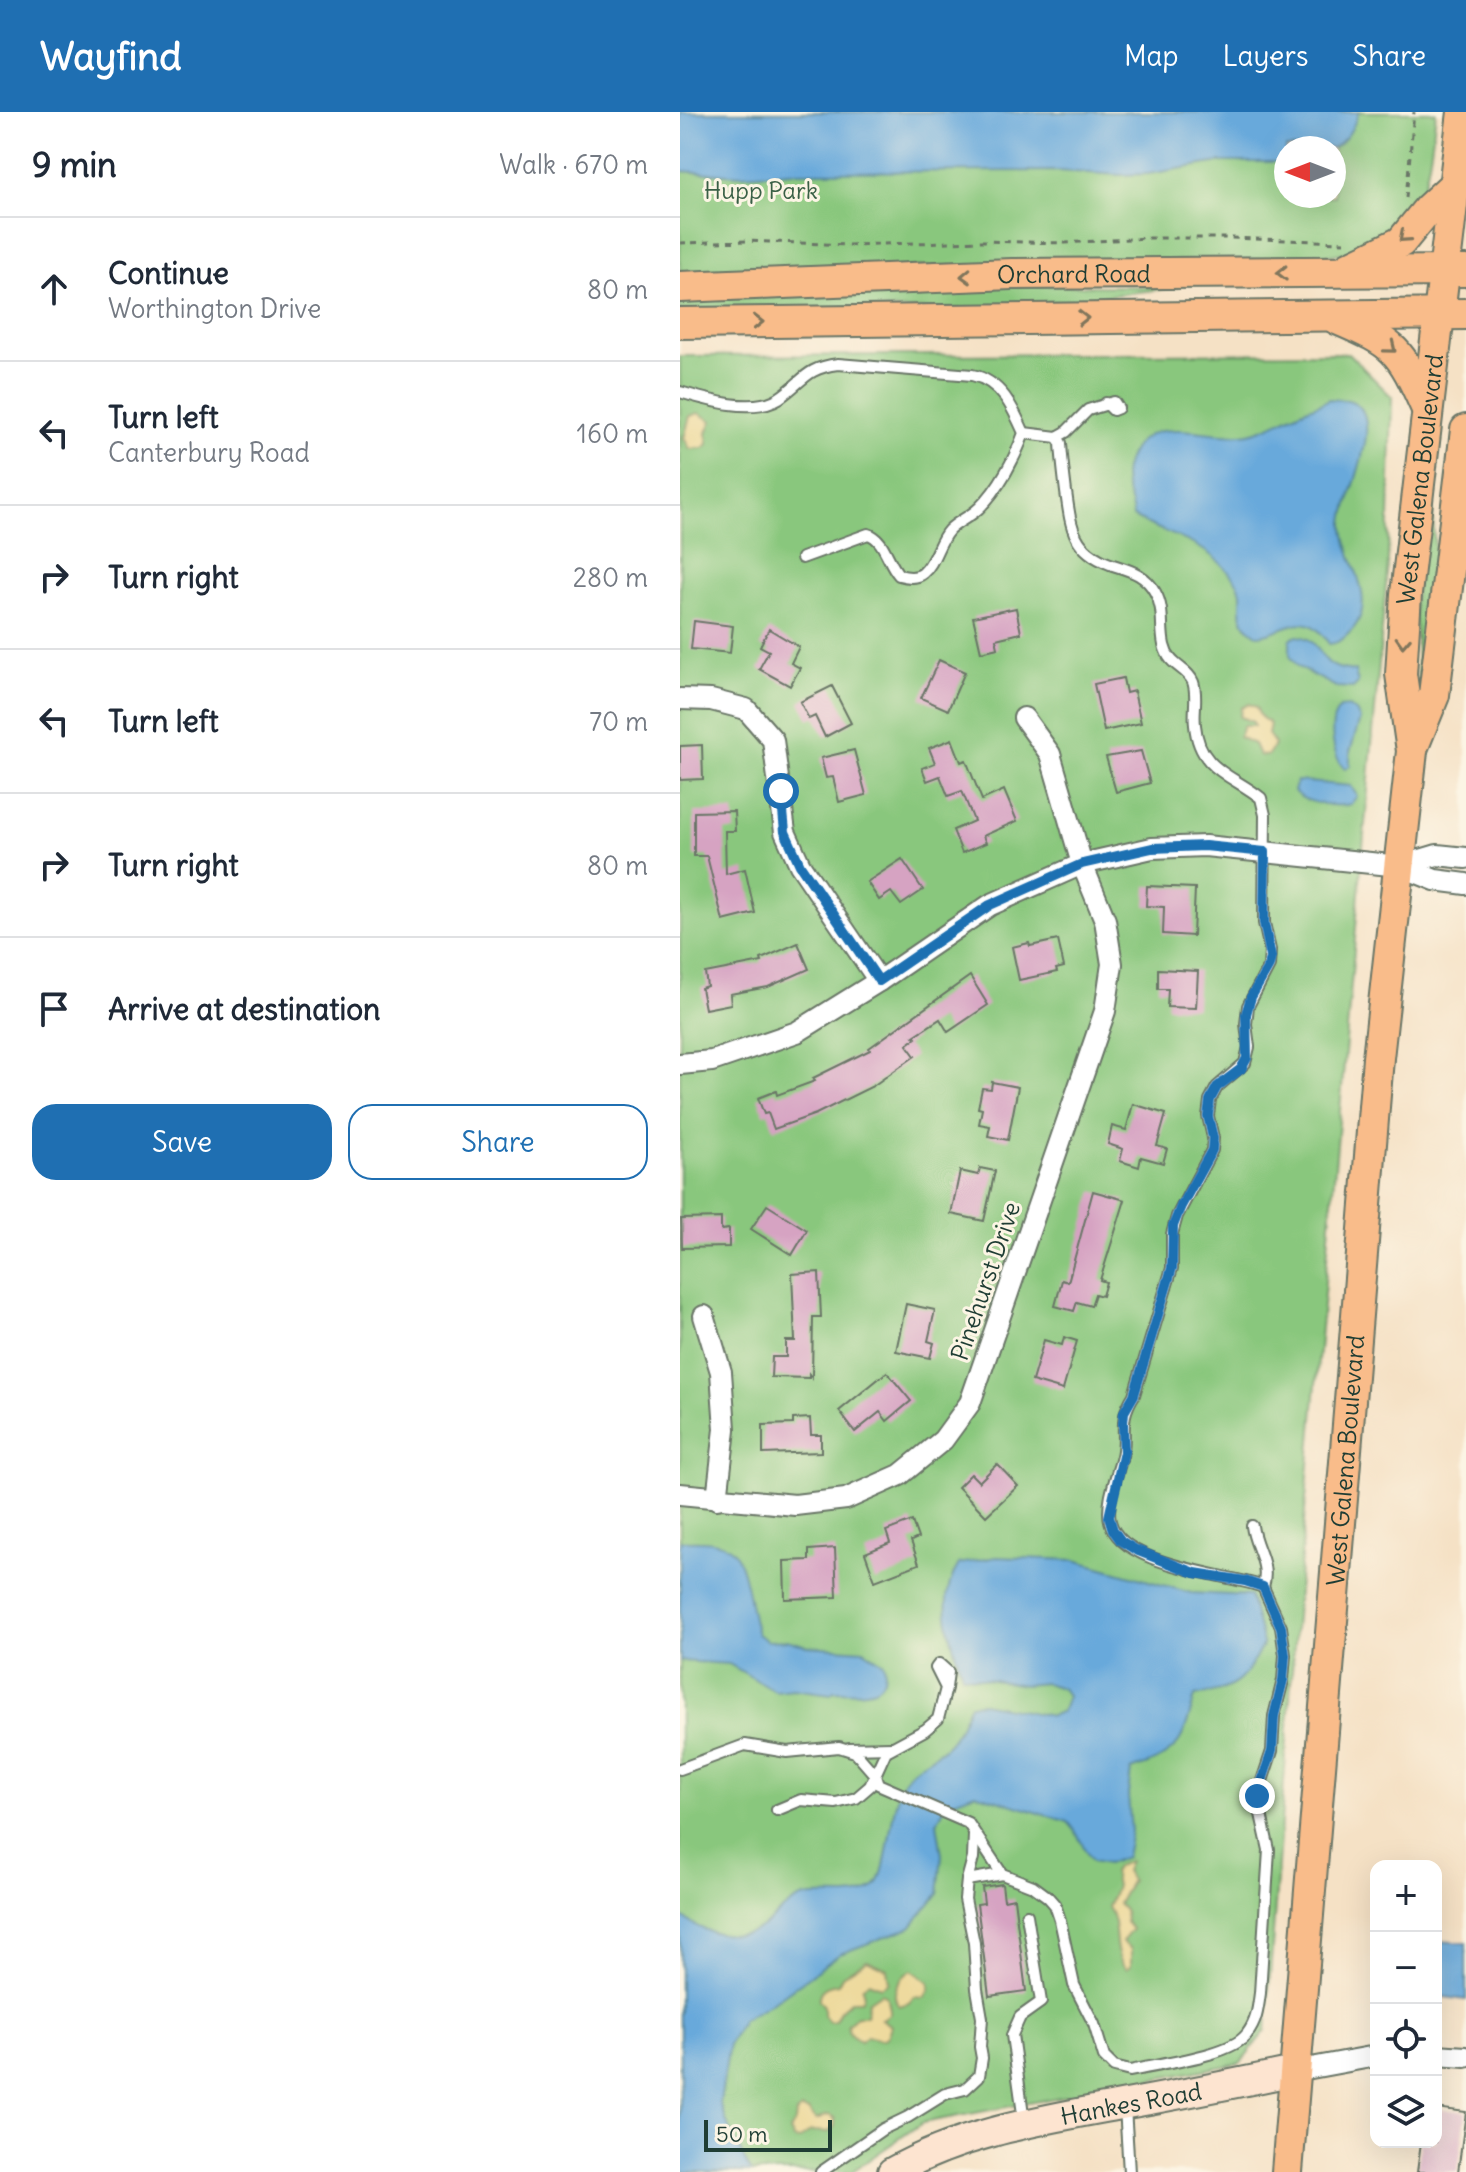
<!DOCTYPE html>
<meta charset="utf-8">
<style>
:root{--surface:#fff;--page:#f6f6f7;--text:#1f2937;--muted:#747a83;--line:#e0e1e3;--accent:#1f6fb2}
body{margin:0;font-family:Delius,sans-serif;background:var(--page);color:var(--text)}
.controls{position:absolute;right:24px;bottom:24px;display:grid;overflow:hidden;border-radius:16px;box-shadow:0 8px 32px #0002}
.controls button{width:72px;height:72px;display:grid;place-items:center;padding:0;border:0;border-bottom:2px solid var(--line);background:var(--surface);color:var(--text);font:40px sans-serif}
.compass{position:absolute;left:594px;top:24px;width:72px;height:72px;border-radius:50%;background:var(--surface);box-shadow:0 8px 32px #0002;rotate:270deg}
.scale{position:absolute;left:24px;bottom:20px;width:128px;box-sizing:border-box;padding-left:8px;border:4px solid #1f3d34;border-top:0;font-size:22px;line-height:28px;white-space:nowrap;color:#1f3d34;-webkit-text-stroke:6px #fcf5e5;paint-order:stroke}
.stop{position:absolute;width:24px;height:24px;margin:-18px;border:6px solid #1f6fb2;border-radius:50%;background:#fff}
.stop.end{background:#1f6fb2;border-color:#fff;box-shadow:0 2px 8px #0008}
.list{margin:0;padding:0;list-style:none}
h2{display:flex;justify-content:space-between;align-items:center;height:104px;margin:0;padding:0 32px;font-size:34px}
h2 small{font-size:26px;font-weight:400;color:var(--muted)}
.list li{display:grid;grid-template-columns:52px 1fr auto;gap:24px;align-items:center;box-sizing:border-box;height:144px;padding:0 32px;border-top:2px solid var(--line)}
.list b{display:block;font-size:30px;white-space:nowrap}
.list p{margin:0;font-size:26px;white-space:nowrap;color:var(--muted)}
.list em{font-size:26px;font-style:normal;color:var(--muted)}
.actions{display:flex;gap:16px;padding:24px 32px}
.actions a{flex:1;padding:18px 0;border:2px solid var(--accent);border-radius:24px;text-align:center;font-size:28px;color:var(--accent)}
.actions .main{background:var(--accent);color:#fff}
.icon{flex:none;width:44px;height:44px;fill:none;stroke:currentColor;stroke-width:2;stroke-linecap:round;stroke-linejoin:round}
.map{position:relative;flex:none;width:786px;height:2060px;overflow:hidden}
header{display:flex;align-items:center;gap:48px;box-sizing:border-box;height:112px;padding:0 40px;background:var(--accent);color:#fff}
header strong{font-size:38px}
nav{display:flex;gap:44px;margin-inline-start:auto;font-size:28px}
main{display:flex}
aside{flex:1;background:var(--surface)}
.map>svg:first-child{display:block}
.green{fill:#89c77d;stroke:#548258;stroke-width:2;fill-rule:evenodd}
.sand{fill:#eeda9e;stroke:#868c69;stroke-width:2}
.water{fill:#67a9db;stroke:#437388;stroke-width:2}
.building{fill:#d6a3c2}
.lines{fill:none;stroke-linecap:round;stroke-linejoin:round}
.lane-casing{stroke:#6a7667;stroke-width:14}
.street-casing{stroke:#6a7667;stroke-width:24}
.secondary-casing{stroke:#6a7667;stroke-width:32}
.primary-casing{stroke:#6a7667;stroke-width:34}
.path{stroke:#6a7667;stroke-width:3;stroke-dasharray:6 6;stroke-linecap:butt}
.lane{stroke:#fff;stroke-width:10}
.street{stroke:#fff;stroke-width:20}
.secondary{stroke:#fde4d0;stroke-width:28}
.primary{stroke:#f9bc8a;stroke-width:30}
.oneway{stroke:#81765b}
.route{stroke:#1f6fb2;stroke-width:10}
.labels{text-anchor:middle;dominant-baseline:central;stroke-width:6;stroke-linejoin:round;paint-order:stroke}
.park-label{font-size:24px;fill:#3a6046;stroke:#fcf5e5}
.street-label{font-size:24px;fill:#1f3d34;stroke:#fcf5e5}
</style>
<header>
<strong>Wayfind</strong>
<nav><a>Map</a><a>Layers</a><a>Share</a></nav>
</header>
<main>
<aside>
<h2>9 min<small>Walk · 670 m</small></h2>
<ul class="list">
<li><svg class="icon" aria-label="ahead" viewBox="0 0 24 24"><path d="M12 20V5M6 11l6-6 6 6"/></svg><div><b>Continue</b><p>Worthington Drive</p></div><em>80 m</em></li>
<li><svg class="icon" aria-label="left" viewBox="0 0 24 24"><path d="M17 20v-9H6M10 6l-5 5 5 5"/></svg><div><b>Turn left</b><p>Canterbury Road</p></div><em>160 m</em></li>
<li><svg class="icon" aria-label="right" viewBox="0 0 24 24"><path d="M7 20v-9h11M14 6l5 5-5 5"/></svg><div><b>Turn right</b></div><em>280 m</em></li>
<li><svg class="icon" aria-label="left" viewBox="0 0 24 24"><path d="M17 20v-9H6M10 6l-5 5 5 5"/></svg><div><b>Turn left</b></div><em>70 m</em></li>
<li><svg class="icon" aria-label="right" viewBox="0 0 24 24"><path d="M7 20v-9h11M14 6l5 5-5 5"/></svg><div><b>Turn right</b></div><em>80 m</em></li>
<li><svg class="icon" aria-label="arrive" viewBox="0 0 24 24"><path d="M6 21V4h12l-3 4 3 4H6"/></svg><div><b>Arrive at destination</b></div></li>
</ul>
<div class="actions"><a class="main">Save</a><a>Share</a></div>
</aside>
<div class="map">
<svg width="786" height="2060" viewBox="0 0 786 2060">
<rect width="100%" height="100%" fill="#fcf5e5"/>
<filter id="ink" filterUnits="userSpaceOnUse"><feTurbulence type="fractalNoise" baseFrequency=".0125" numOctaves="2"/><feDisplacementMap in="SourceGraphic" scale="16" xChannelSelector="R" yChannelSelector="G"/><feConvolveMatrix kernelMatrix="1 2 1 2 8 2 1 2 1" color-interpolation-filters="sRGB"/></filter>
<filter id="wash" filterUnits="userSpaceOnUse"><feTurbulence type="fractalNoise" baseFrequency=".006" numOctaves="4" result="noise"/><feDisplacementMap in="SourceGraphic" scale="32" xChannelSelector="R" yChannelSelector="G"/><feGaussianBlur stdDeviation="1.8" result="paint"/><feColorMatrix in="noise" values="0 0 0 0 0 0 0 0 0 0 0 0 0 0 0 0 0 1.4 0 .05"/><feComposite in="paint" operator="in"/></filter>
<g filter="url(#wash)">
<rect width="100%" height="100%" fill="#f5e1c5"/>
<g class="green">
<path d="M0,0H756C749,53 746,124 682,138C660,143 637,144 614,147L0,160ZM606,36H654V84H606Z"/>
<polygon points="317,173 499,175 318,197 0,199 0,184"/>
<polygon points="668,241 712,285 708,449 617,1490 586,1918 560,1951 242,2011 171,2060 0,2060 0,244"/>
<polygon points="751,380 759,494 740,593 734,492"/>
</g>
<g class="sand">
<polygon points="18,301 32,309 27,321 28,332 23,336 10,337 4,326 10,304"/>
<polygon points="569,592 576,595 580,604 590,612 588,622 595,632 587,644 579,643 574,632 559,625 563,614 574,614 573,610 560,605 561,596"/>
<path d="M449,1749L445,1759L451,1768L438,1792L445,1799L446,1810L452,1817L442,1830L451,1837V1854L447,1857C429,1841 441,1814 428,1795L436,1774L433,1760L437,1754Z"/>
<path d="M187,1848L207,1857L209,1870L201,1875L188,1870L182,1876L184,1883L181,1889H171L160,1899L155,1909L149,1910L144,1903V1894L139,1888C138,1876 149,1873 158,1872L162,1864Z"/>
<path d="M232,1858L249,1870L250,1877L244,1886L234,1885L229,1891L219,1894C209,1881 219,1866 232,1858Z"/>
<path d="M201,1881C209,1884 210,1894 210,1902L201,1907L211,1914L207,1925L201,1928L187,1924L181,1929C173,1926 166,1921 168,1912L176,1904H186L188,1890Z"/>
<path d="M121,1997L129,1999L136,2008C144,2006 148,1999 155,2007V2014L149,2020L131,2019L119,2028L114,2027L110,2019L115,2010L116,2001Z"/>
</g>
<g class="water">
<path d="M0,0H679C673,16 668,27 653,36H606V50H540L468,62L440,63L378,59L112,60L61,63L0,59Z"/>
<path d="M649,287C655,288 662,287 668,288C711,299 665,384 664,411C663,446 703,489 669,521C662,528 659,531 649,532C625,492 605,522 577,523C548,503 570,487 556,469C526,428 495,427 453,405C453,389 441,375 445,357C461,292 527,330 569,321C586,318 599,309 615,302C626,296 638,294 649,287Z"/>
<path d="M614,524C637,524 636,540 649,551C656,557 666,558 675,559L678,571L673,576L656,575L618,555L610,544V528Z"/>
<path d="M668,595L676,599L680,607L670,640V654L665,657C652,646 647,609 660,596Z"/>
<path d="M617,669L671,674L677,684L671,692C657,696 622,691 614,679Z"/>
<path d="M0,1429C15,1429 38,1427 51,1437C66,1449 70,1502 77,1522L88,1529L107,1528L127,1534L184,1538L204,1551C211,1587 175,1579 154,1579L151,1582L113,1577L95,1579L49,1552L0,1549Z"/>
<path d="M316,1445L395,1448L511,1481L570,1484L583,1532C562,1572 559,1575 515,1584C502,1632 500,1642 451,1658L448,1683L451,1719L446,1745L427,1752L412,1749C402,1736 400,1722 388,1710L295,1681L266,1692L257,1711L262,1743L258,1782L231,1815L160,1842L101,1885L62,1908L49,1932L40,1991L50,2019L71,2060H0V1804C8,1807 13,1813 21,1816C32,1821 51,1824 63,1822C87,1820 102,1791 125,1785C147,1780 180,1791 196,1774C209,1760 209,1694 224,1669C233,1652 253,1647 266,1634C278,1623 283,1606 290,1592L302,1591L371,1604L382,1599L387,1584L382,1576L365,1571L344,1573L282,1563C271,1524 255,1490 279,1452Z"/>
<polygon points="756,1826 759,1829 786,1831 786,1888 764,1885 756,1880"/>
</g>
<g id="blocks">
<g class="building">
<polygon points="336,496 341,521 316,527 318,536 301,540 293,505"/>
<polygon points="14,509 53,514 50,541 11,537"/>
<polygon points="89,517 119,535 111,551 120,556 110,574 79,557 89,539 80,534"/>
<polygon points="259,548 285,560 268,598 241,586"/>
<polygon points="443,566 446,581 454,579 461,611 424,619 414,572"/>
<polygon points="152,574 171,611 145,625 135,604 129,607 120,590"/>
<polygon points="272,627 281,650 286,648 302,688 324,678 337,709 303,724 306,731 282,741 273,718 294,709 282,679 268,684 260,664 247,669 242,656 255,651 249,636"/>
<polygon points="22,633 23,667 0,668 0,634"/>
<polygon points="174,638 186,683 159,690 153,665 146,666 141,646"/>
<polygon points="461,639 470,671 436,680 426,645"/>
<polygon points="54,699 55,719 45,719 46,762 65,757 75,801 43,809 27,744 14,744 14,700"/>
<polygon points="222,747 243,778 221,793 211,780 199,788 187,770"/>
<polygon points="467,774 515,776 513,824 483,822 484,795 466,794"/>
<polygon points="378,828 384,855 376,857 377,860 339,868 332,835 349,831 350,834"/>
<polygon points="118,831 129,857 88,875 50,882 51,892 25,897 21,876 27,874 25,861 82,850 81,847"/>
<polygon points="478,857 518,859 516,896 487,895 488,877 478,877"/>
<polygon points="290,864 308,893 268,920 260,907 234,924 236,926 227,933 235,944 193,974 136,1002 94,1017 88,1001 84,1002 78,986 96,979 97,983 135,969 133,966 190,938 189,936"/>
<polygon points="312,970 338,975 328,1028 308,1024 310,1014 299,1012 302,997 298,996 302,976 311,977"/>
<polygon points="453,992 486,1002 477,1034 487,1037 483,1051 461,1045 459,1055 440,1049 443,1037 428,1032 432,1014 446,1018"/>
<polygon points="300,1056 315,1059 304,1109 271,1102 280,1059 298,1063"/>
<polygon points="413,1079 445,1088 420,1168 426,1170 422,1184 415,1182 411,1194 397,1190 394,1199 375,1194 382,1168 388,1170"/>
<polygon points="87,1093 127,1118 112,1143 71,1117"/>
<polygon points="41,1106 41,1118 49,1117 49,1135 2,1136 1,1107"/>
<polygon points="139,1160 141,1205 133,1205 132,1266 129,1262 129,1266 91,1265 92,1245 106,1245 106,1229 115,1229 112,1162"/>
<polygon points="226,1192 255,1198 248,1229 254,1231 250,1246 216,1239"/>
<polygon points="384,1225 397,1229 383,1278 352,1269 364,1228 382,1233"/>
<polygon points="207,1260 231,1289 207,1309 200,1300 175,1320 159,1299"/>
<polygon points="130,1306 131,1323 141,1323 141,1340 83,1342 83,1313 113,1312 113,1307"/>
<polygon points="317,1352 338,1374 306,1404 278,1375 291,1362 299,1370"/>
<polygon points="232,1409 238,1426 231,1429 239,1452 195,1469 185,1441 210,1431 206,1419"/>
<polygon points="155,1436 157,1485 105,1487 104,1449 129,1448 129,1438"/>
<polygon points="322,1772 324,1788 334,1786 346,1879 309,1884 297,1792 304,1791 302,1775"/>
<polygon points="756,1996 786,2000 778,2060 737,2060 741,2030 756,2030"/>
</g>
</g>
</g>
<g filter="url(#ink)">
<use href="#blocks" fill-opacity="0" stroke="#6a7667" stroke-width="2"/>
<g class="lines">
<g class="lane-casing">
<g id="lane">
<path d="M0,280C27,288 73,302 99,286C124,269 125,256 158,252L292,263C321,269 333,296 344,321C335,346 319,377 299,396C290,405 278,409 269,418C258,430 255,451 243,461C236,467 226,465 219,463C207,450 205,427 188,422L122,446"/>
<polyline points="344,321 377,325 386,320 408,298 434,290 438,296 433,298 426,291"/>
<path d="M377,325L381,331C382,348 384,364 386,380C391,416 393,438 430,452C448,458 465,461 475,480C485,497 480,515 484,533C489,555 507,555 513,570C518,583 513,599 515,613C519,658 552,663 581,686L585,703L584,811L590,838L589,854L568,894L566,912L569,935L565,951L537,975L530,988L528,1004L533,1026L532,1038L497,1104L492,1122V1156L454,1283C436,1311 449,1322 441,1348C436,1366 426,1391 430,1409C440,1455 547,1461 583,1475C590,1451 575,1437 572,1414"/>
<polyline points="169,1636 212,1635"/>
<path d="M0,1657L65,1633L107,1640L159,1635L175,1640L195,1663L198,1672L288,1711L322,1762L353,1774L368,1785L375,1793L380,1808L394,1873L414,1912L424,1945L434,1955L450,1959C479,1952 551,1944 567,1922C577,1909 578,1896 580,1881L589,1738L577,1684L592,1639L594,1604L603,1568L605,1543L601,1515L583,1475"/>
<polyline points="97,1698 121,1688 156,1691 176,1686 190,1674 206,1639 245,1618 258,1607 266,1576 256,1556 259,1552 268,1560 266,1576"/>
<polyline points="294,1723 293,1746 287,1768 322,1762"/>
<polyline points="445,1995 449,2060"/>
<polyline points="344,2009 332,1923 340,1905 361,1890 347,1803"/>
<polyline points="141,2060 203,2017 228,2005 265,1982 285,1977 299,1964 302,1946 300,1935 302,1906 297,1877 294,1831 285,1787 287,1768"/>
</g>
</g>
<g class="street-casing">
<g id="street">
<polyline points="0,587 31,588 66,597 93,628 105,720 120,753 199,869"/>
<polyline points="720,754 757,743 786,746"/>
<polyline points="0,952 32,949 117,920 199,869 310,793 402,752 424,747 472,736 525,734 720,754 755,768 786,772"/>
<polyline points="24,1204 41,1260 45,1317 37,1387"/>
<polyline points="0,1382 115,1393 166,1387 220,1363 263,1328 290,1291 425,899 432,852 425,808 402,752 370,642 344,606"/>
<polyline points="756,1943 786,1945"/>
<polyline points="615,1959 696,1944"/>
</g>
</g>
<g class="secondary-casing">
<g id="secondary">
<path id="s1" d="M212,2060C283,2020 362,2008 441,1993C499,1983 557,1971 615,1959"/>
</g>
</g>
<g class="primary-casing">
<g id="primary">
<polyline points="669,155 721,130 748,97 775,72"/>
<path id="s2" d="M0,175L332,162L786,159"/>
<path d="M657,207C716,232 720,237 746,295"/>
<polyline points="0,211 786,202"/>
<polyline points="732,637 754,583 786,318"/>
<path id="s3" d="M607,2060L698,946L732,639L721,562L726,482L783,0"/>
</g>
</g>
<g class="path">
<polyline points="726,86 734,0"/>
<polyline points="0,131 67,129 169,133 301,129 385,131 466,126 549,126 664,130"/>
</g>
<use href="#lane" class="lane"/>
<use href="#street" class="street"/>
<use href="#secondary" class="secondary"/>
<use href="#primary" class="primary"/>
</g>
<defs><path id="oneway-chevron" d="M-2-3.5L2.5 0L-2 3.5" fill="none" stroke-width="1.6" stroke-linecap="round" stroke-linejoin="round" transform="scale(2)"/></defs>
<g class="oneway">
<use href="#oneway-chevron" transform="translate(724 125) rotate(139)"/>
<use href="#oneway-chevron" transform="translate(602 161) rotate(179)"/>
<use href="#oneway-chevron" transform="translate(286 164) rotate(178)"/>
<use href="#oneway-chevron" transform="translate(403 206) rotate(-1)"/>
<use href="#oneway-chevron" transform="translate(78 210) rotate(-1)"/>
<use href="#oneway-chevron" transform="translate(711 236) rotate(39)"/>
<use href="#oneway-chevron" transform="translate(723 530) rotate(93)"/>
</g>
</g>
<g class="lines" filter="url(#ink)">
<polyline class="route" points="101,679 105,720 120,753 199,869 310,793 402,752 472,736 525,734 585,740 584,811 591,845 589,854 571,885 566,902 567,946 561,957 537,975 530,988 528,1004 533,1026 532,1038 501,1094 493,1114 492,1156 454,1283 444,1300 443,1311 444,1340 429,1405 433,1418 441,1429 456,1438 515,1461 565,1469 583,1475 601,1515 605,1543 603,1568 594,1604 592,1639 577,1684"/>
</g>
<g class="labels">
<g class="park-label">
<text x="81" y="78">Hupp Park</text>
</g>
<g class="street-label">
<text stroke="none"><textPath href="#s2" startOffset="394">Orchard Road</textPath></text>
<text stroke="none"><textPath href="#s3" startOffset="1700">West Galena Boulevard</textPath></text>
<text transform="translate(305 1169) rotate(-71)">Pinehurst Drive</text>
<text stroke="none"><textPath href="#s3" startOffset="714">West Galena Boulevard</textPath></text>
<text stroke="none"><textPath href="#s1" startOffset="250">Hankes Road</textPath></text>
</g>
</g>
</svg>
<div class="controls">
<button>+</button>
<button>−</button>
<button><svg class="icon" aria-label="locate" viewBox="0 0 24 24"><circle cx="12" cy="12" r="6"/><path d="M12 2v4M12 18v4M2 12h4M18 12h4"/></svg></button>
<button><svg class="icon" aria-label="layers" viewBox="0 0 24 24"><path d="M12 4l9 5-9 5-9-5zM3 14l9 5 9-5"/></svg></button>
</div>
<svg class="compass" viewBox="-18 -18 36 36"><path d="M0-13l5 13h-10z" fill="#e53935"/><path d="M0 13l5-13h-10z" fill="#747a83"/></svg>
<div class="scale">50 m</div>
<div class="stop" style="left:101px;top:679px"></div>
<div class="stop end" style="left:577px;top:1684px"></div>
</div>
</main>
